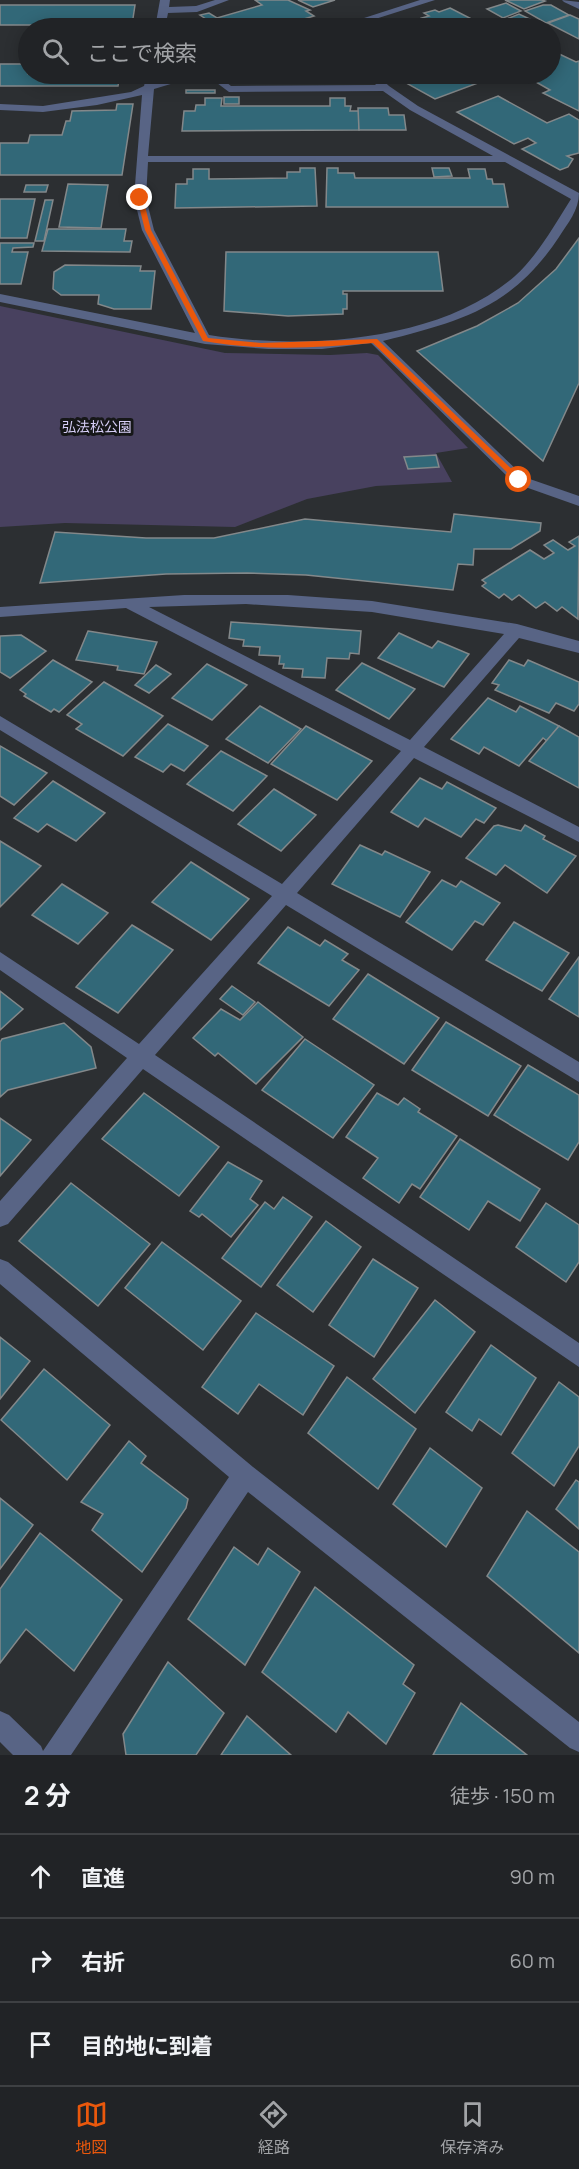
<!DOCTYPE html>
<html lang="ja">
<meta charset="utf-8">
<style>
:root{--surface:#212326;--page:#292b2e;--text:#f1f3f6;--muted:#a2a4a7;--line:#3e4043;--accent:#ea580c}
body{margin:0;font-family:Manrope,"Noto Sans JP",sans-serif;background:var(--page);color:var(--text)}
.stop{position:absolute;width:18px;height:18px;margin:-14px;border:4px solid #ea580c;border-radius:50%;background:#fff}
.stop.end{background:#ea580c;border-color:#fff;box-shadow:0 2px 6px #0008}
.list{margin:0;padding:0;list-style:none}
h2{display:flex;justify-content:space-between;align-items:center;height:78px;margin:0;padding:0 24px;font-size:26px}
h2 small{font-size:20px;font-weight:400;color:var(--muted)}
.list li{display:grid;grid-template-columns:39px 1fr auto;gap:18px;align-items:center;box-sizing:border-box;height:84px;padding:0 24px;border-top:2px solid var(--line)}
.list b{display:block;font-size:22px;white-space:nowrap}
.list em{font-size:20px;font-style:normal;color:var(--muted)}
.icon{flex:none;width:33px;height:33px;fill:none;stroke:currentColor;stroke-width:2;stroke-linecap:round;stroke-linejoin:round}
.map{position:relative;flex:none;width:579px;height:1755px;overflow:hidden}
.search{position:absolute;background:var(--surface);box-shadow:0 3px 15px #0003;left:18px;right:18px;top:18px;height:66px;display:flex;align-items:center;gap:15px;box-sizing:border-box;padding:0 21px;border-radius:33px;color:var(--muted);font-size:22px}
.sheet{height:330px;background:var(--surface)}
nav{display:flex;justify-content:space-around;align-items:center;box-sizing:border-box;height:84px;border-top:2px solid var(--line);background:var(--surface);font-size:16px;color:var(--muted)}
nav a{display:grid;justify-items:center;gap:3px}
nav .on{color:var(--accent)}
.map>svg:first-child{display:block}
.green{fill:#48415f}
.building{fill:#326878;stroke:#83888a;stroke-width:1.5}
.lines{fill:none;stroke-linecap:round;stroke-linejoin:round}
.minor{fill:#586485;fill-rule:evenodd}
.route{fill:#ea580c}
.labels{text-anchor:middle;dominant-baseline:central;stroke-width:6;stroke-linejoin:round;paint-order:stroke}
.far-park-label{font-size:14px;fill:#d6cef6;stroke:#161718}
</style>
<div class="map">
<svg width="579" height="1755" viewBox="0 0 579 1755">
<rect width="100%" height="100%" fill="#2c2f32"/>
<polygon class="green" points="0,306 225,353 330,355 367,353 378,355 468,448 436,453 452,482 376,486 307,499 235,527 65,523 0,527"/>
<g class="building">
<polygon points="255,0 288,0 310,10 306,11 314,16 274,28 193,28 209,21 200,15 209,13 217,18 262,5"/>
<polygon points="298,0 335,0 313,7"/>
<polygon points="505,0 542,0 545,1 524,9"/>
<polygon points="506,3 521,11 503,18 487,9"/>
<polygon points="0,5 135,5 132,25 0,25"/>
<polygon points="543,5 551,5 569,15 546,23 525,11"/>
<polygon points="450,8 487,27 519,14 549,28 442,28 422,18 429,16 424,13 435,10 439,12"/>
<polygon points="570,15 579,19 579,39 548,23"/>
<polygon points="555,52 576,62 579,61 579,111 543,93 550,90 522,74 550,74 550,54"/>
<polygon points="0,64 28,64 28,74 120,74 118,86 0,86"/>
<polygon points="408,74 502,74 435,99 397,78"/>
<rect x="186" y="90" width="29" height="3"/>
<polygon points="498,96 547,123 569,114 579,120 579,153 567,156 573,159 568,167 560,170 522,149 536,143 528,138 514,144 457,112"/>
<rect x="224" y="97" width="15" height="7"/>
<polygon points="205,98 222,98 221,106 330,106 330,98 345,98 345,106 351,106 350,111 359,111 359,130 182,131 184,111 195,111 196,105 205,105"/>
<polygon points="117,104 133,104 122,175 0,175 0,143 28,143 30,135 62,135 66,121 70,121 72,111 116,110"/>
<polygon points="358,108 388,108 389,115 404,115 406,130 359,130"/>
<polygon points="300,168 315,168 317,206 175,208 176,184 187,184 187,179 193,179 193,169 209,169 209,179 287,178 287,172 300,172"/>
<polygon points="327,168 338,168 338,173 354,173 355,178 470,178 468,169 485,169 487,179 492,179 493,184 504,184 508,207 326,207"/>
<polygon points="432,168 449,168 452,176 434,177"/>
<polygon points="68,184 108,185 101,228 59,227"/>
<polygon points="26,185 48,185 46,192 24,192"/>
<polygon points="0,199 35,199 27,238 0,238"/>
<polygon points="45,200 53,200 44,241 35,241"/>
<polygon points="48,229 126,229 124,241 132,241 130,252 42,251"/>
<polygon points="579,238 579,383 543,461 417,351 477,326 518,303 556,269"/>
<polygon points="0,243 34,243 33,247 13,248 12,252 28,252 21,284 0,284"/>
<polygon points="226,252 438,252 443,291 343,291 343,294 347,294 347,309 343,309 343,314 288,316 224,311"/>
<polygon points="65,265 141,266 140,271 155,271 151,309 114,309 98,304 99,295 61,295 53,289 54,272"/>
<polygon points="436,455 439,467 408,469 404,457"/>
<polygon points="454,514 541,523 540,531 511,549 474,549 473,565 458,564 453,590 306,575 247,573 166,574 40,583 55,532 146,538 214,538 305,519 451,532"/>
<polygon points="579,536 578,619 562,607 557,611 545,602 536,608 519,595 512,600 504,594 499,598 482,586 486,583 482,580 530,550 544,559 554,553 544,545 553,540 568,550 575,546 569,542"/>
<polygon points="231,622 361,631 359,654 350,653 349,659 327,658 325,678 302,677 303,669 283,668 284,664 279,664 280,656 259,655 260,647 243,646 244,640 229,638"/>
<polygon points="88,631 157,642 144,674 117,670 118,666 76,660"/>
<polygon points="399,633 432,648 438,641 469,654 444,687 378,658"/>
<polygon points="21,635 46,651 10,678 0,672 0,636"/>
<polygon points="53,660 92,682 59,712 54,709 51,712 24,696 26,694 20,690"/>
<polygon points="509,660 524,666 528,660 579,682 579,704 574,711 556,703 549,713 495,690 499,685 492,683"/>
<polygon points="362,663 415,689 389,719 336,690"/>
<polygon points="207,664 247,685 212,720 172,698"/>
<polygon points="156,665 171,674 149,693 135,685"/>
<polygon points="104,682 163,716 123,756 76,729 82,724 67,715"/>
<polygon points="488,698 516,712 520,706 559,726 547,741 543,738 519,766 484,747 479,754 451,739"/>
<polygon points="260,706 301,729 268,763 226,739"/>
<polygon points="168,724 208,746 184,771 171,764 163,772 135,757"/>
<polygon points="306,726 372,761 337,800 271,764"/>
<polygon points="559,726 579,737 579,788 529,761"/>
<polygon points="0,746 47,773 14,805 0,796"/>
<polygon points="221,751 267,776 233,811 187,784"/>
<polygon points="420,778 442,789 447,782 496,808 484,823 476,819 461,837 425,818 418,827 391,812"/>
<polygon points="53,781 105,813 76,841 47,824 38,832 14,818"/>
<polygon points="274,789 316,815 281,851 238,824"/>
<polygon points="498,825 521,831 525,825 545,836 543,839 576,856 547,893 505,865 496,875 466,858 494,826"/>
<polygon points="0,841 41,866 0,907"/>
<polygon points="360,845 382,855 385,851 430,872 400,917 332,884"/>
<polygon points="191,862 249,899 211,940 152,902"/>
<polygon points="442,880 456,887 461,881 500,903 483,925 475,921 452,950 406,922"/>
<polygon points="62,884 108,913 78,944 32,915"/>
<polygon points="514,922 569,953 542,991 486,960"/>
<polygon points="132,925 173,950 118,1013 76,987"/>
<polygon points="288,927 320,946 325,940 348,954 342,960 359,970 329,1006 258,963"/>
<polygon points="579,957 579,1017 549,999"/>
<polygon points="368,974 439,1018 404,1064 333,1019"/>
<polygon points="232,986 255,1002 243,1015 220,999"/>
<polygon points="0,991 23,1009 0,1030"/>
<polygon points="258,1002 303,1037 256,1084 218,1053 215,1056 193,1038 221,1009 240,1020"/>
<polygon points="446,1022 521,1066 488,1116 412,1070"/>
<polygon points="64,1023 91,1047 96,1068 8,1090 0,1097 0,1042 2,1039"/>
<polygon points="305,1039 374,1085 333,1138 262,1090"/>
<polygon points="528,1065 579,1095 579,1142 568,1160 494,1115"/>
<polygon points="144,1093 219,1147 179,1196 102,1139"/>
<polygon points="377,1093 398,1105 404,1098 420,1109 418,1112 457,1136 420,1189 412,1184 399,1203 363,1178 378,1158 346,1137"/>
<polygon points="0,1118 31,1140 0,1176"/>
<polygon points="460,1139 540,1189 520,1221 488,1201 469,1230 420,1197"/>
<polygon points="228,1162 262,1181 250,1199 258,1205 231,1237 202,1214 199,1217 190,1211"/>
<polygon points="71,1183 150,1244 98,1306 19,1241"/>
<polygon points="283,1197 312,1217 261,1287 222,1258 265,1202 274,1209"/>
<polygon points="546,1203 579,1225 579,1262 566,1282 516,1247"/>
<polygon points="326,1221 361,1247 313,1312 277,1285"/>
<polygon points="162,1242 241,1301 203,1350 125,1288"/>
<polygon points="373,1259 418,1288 374,1357 329,1325"/>
<polygon points="435,1300 475,1332 415,1413 373,1379"/>
<polygon points="256,1313 334,1366 303,1415 259,1384 238,1414 202,1387"/>
<polygon points="0,1337 30,1361 0,1399"/>
<polygon points="491,1345 536,1378 501,1435 479,1419 472,1431 446,1412"/>
<polygon points="44,1369 110,1425 67,1480 1,1420"/>
<polygon points="347,1377 416,1429 378,1489 308,1433"/>
<polygon points="559,1382 579,1397 579,1446 554,1486 512,1453"/>
<polygon points="129,1441 146,1456 141,1463 188,1499 186,1508 142,1572 92,1530 103,1514 81,1502"/>
<polygon points="430,1448 482,1488 446,1547 393,1504"/>
<polygon points="576,1480 579,1482 579,1529 556,1509"/>
<polygon points="0,1498 33,1525 0,1569"/>
<polygon points="527,1511 579,1552 579,1653 487,1576"/>
<polygon points="40,1533 122,1600 74,1671 26,1629 0,1663 0,1589"/>
<polygon points="234,1547 258,1565 268,1548 300,1572 245,1665 188,1619"/>
<polygon points="315,1587 414,1665 403,1684 415,1693 386,1744 348,1712 336,1732 262,1672"/>
<polygon points="168,1662 224,1713 196,1755 126,1755 123,1734"/>
<polygon points="461,1703 527,1755 433,1755"/>
<polygon points="247,1716 291,1755 221,1755"/>
</g>
<g class="lines">
<g class="minor">
<polygon points="160,0 170,0 169,7 196,6 215,0 229,0 197,12 168,13 165,28 155,28"/>
<polygon points="420,0 435,0 347,28 333,28"/>
<polygon points="562,0 579,2 579,9 564,2"/>
<path d="M147,74H157L155,82L189,74H204L154,89L148,156H493L410,110L383,91L229,92L205,74H216L231,86L376,85L366,74H376L389,86L418,106L579,193C579,210 568,223 559,237C512,308 461,321 383,341L524,477L579,496V506L514,483L371,343L322,349H268L205,344L0,302V294L195,333L142,230L134,198L142,95L97,105L43,112L0,110V104L43,106L131,92L144,86ZM148,162H505L571,199C554,226 538,255 515,276C439,342 304,350 209,335L154,230L146,198Z"/>
<path d="M184,595H288L372,601L517,624L579,641V653L519,638L424,747L579,827V842L414,758L297,893L579,1062V1082L286,905L155,1055L579,1343V1367L143,1069L8,1224L0,1227V1201L127,1058L0,970V952L139,1044L272,896L0,730V716L282,884L401,751L126,608L0,617V607ZM246,604L372,612L504,634L410,740L149,607Z"/>
<polygon points="0,1259 8,1262 253,1467 579,1722 579,1752 570,1748 248,1492 71,1755 13,1755 0,1742 0,1711 9,1715 41,1746 43,1751 229,1477 0,1284"/>
</g>
</g>
<path class="route" d="M140,196L143,198L151,230L208,338L261,343L377,339L521,478V481H516L373,343C317,348 259,351 203,341L145,230L137,198Z"/>
<g class="labels">
<g class="far-park-label">
<text x="97" y="426">弘法松公園</text>
</g>
</g>
</svg>
<div class="stop" style="left:519px;top:480px"></div>
<div class="stop end" style="left:140px;top:198px"></div>
<div class="search"><svg class="icon" aria-label="search" viewBox="0 0 24 24"><circle cx="10" cy="10" r="6"/><path d="M15 15l6 6"/></svg>ここで検索</div>
</div>
<section class="sheet">
<h2>2 分<small>徒歩 · 150 m</small></h2>
<ul class="list">
<li><svg class="icon" aria-label="ahead" viewBox="0 0 24 24"><path d="M12 20V5M6 11l6-6 6 6"/></svg><div><b>直進</b></div><em>90 m</em></li>
<li><svg class="icon" aria-label="right" viewBox="0 0 24 24"><path d="M7 20v-9h11M14 6l5 5-5 5"/></svg><div><b>右折</b></div><em>60 m</em></li>
<li><svg class="icon" aria-label="arrive" viewBox="0 0 24 24"><path d="M6 21V4h12l-3 4 3 4H6"/></svg><div><b>目的地に到着</b></div></li>
</ul>
</section>
<nav>
<a class="on"><svg class="icon" aria-label="map" viewBox="0 0 24 24"><path d="M3 6l6-2 6 2 6-2v14l-6 2-6-2-6 2zM9 4v14M15 6v14"/></svg>地図</a>
<a><svg class="icon" aria-label="directions" viewBox="0 0 24 24"><path d="M12 3l9 9-9 9-9-9zM9 14v-3h6M13 9l2 2-2 2"/></svg>経路</a>
<a><svg class="icon" aria-label="saved" viewBox="0 0 24 24"><path d="M7 4h10v16l-5-4-5 4z"/></svg>保存済み</a>
</nav>
